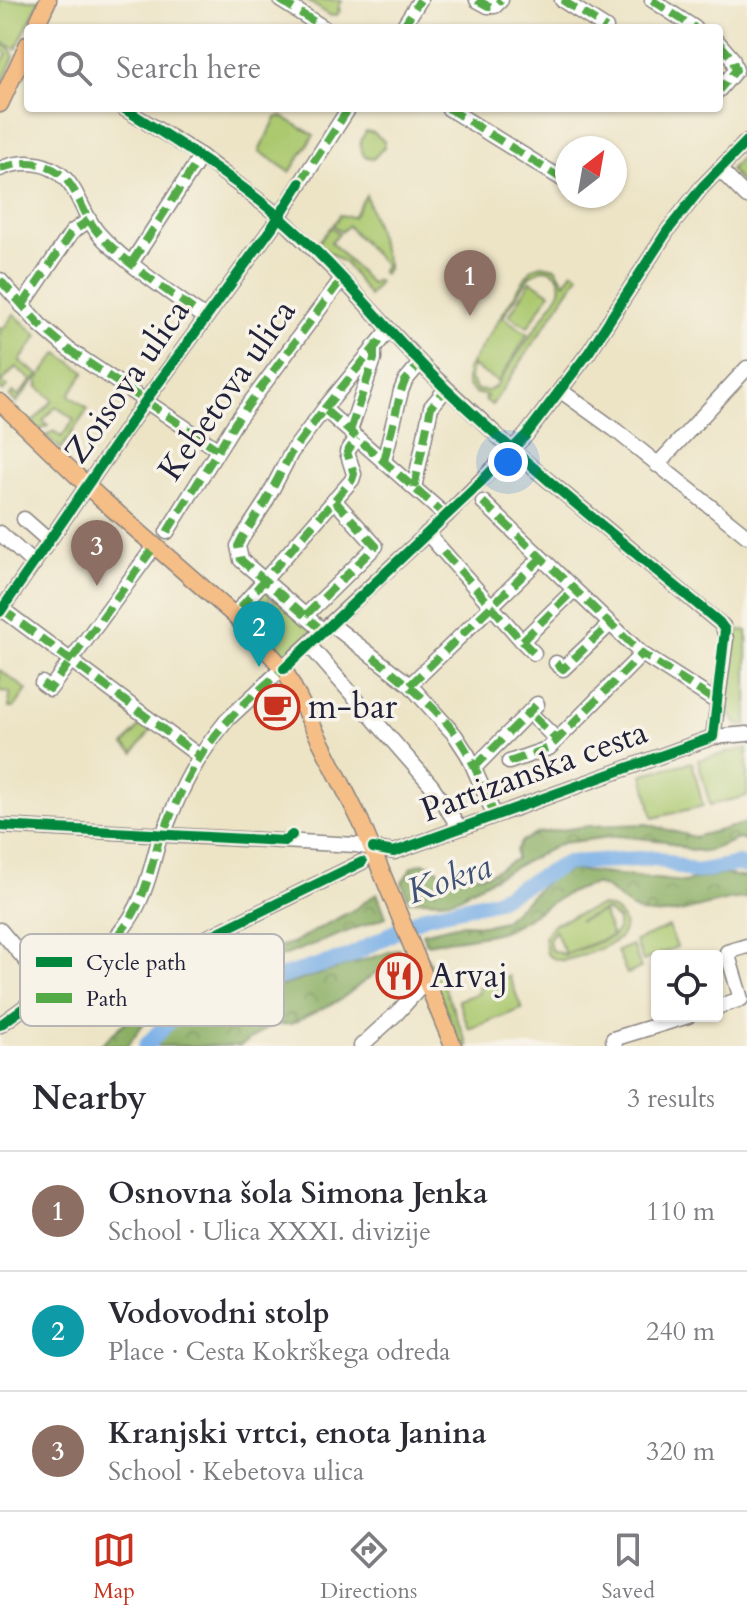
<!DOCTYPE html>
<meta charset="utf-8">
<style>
:root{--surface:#fff;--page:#f2f2f3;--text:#2b2b33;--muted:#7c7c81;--line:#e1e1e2;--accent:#c8321e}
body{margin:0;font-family:Cardo,serif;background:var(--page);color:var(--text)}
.controls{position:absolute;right:24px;bottom:24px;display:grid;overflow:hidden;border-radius:8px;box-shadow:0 2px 6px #0004}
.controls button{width:72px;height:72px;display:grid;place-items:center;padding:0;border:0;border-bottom:2px solid var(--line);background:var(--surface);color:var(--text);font:40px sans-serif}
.compass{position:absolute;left:555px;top:136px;width:72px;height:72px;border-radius:50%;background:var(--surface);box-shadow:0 2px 6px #0004;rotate:31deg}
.you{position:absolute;left:508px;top:462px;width:28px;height:28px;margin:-20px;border:6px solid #fff;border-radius:50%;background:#1a73e8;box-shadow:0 0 0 12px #1a73e833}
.badge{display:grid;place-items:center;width:52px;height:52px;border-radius:50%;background:var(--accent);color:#fff;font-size:26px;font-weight:700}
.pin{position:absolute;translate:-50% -66px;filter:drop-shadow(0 2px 4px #0008)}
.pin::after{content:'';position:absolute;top:42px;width:28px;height:24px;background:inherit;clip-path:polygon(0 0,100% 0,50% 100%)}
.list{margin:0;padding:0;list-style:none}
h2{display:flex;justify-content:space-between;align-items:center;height:104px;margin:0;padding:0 32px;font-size:34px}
h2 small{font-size:26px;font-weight:400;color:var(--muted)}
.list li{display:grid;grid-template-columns:52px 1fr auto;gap:24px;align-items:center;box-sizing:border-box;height:120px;padding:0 32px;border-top:2px solid var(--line)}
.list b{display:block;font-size:30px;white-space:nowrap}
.list p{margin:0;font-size:26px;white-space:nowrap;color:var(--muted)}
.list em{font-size:26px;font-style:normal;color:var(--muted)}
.icon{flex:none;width:44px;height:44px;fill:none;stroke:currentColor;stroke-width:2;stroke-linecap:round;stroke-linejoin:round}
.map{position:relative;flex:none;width:747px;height:1046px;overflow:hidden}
.search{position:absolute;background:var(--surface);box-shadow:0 2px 6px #0004;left:24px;right:24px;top:24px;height:88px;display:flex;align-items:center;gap:20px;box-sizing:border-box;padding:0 28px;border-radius:8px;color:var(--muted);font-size:30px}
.sheet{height:464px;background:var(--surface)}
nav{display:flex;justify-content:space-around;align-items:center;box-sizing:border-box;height:112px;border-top:2px solid var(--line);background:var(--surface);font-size:22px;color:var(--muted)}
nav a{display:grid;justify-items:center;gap:4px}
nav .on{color:var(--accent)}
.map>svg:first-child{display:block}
.green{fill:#acc970;stroke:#677656;stroke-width:2;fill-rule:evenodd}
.forest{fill:url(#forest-crowns);stroke:#56684e;stroke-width:2}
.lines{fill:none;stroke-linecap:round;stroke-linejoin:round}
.river{stroke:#79afe7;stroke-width:16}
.minor-casing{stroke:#888380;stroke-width:17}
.major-casing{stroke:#888380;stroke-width:19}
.minor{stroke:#fff;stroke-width:14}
.major{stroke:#f6be87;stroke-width:16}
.quiet{stroke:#53aa46;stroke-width:8;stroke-dasharray:16 8;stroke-linecap:butt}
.cycleway-casing{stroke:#f7f3e8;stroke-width:15}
.cycleway{stroke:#00873e;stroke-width:10}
.labels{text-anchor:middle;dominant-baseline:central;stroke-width:7;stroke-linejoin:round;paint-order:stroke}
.street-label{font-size:34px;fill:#22223b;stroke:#f7f3e8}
.poi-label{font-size:34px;fill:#22223b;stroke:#f7f3e8;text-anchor:start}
.water-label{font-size:36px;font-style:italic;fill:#405377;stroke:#f7f3e8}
.key{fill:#f7f3e8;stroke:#b7b4b4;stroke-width:2}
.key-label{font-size:22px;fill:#22223b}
</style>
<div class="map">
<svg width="747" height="1046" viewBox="0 0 747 1046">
<defs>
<pattern id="forest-crowns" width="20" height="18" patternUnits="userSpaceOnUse" patternTransform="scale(2)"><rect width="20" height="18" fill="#89ad62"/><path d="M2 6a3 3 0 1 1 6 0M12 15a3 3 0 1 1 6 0" fill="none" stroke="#708c52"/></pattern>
</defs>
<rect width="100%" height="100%" fill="#f7f3e8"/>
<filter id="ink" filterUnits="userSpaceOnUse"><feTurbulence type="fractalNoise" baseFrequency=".0125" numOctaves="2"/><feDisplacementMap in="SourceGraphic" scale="16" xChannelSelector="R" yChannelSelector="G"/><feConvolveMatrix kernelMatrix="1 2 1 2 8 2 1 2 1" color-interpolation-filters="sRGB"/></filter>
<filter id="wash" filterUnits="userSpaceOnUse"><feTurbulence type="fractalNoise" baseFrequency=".006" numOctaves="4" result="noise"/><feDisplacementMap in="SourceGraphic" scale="32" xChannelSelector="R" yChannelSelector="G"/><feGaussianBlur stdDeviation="1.8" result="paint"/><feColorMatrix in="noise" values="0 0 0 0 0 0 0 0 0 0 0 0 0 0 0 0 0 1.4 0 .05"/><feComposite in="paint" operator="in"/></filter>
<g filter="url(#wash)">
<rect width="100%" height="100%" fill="#ede4c6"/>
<g class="green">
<polygon points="0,0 40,0 16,49 0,41"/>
<polygon points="306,0 342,0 338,9 340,10 337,15 331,16"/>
<polygon points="0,44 10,48 14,57 0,88 0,64 7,54 0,48"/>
<polygon points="281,116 314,135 290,172 259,151 276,118"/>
<path d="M366,131L374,133L384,141V147L373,159L365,157C358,147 360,141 366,131Z"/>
<polygon points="747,150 747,189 730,170"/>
<polygon points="366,195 388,267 384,274 381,272 385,266 348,226 341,232 333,225 340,215 353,217"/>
<polygon points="331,227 339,234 331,242 371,284 376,280 379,282 369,296 346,264 317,244"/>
<path d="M542,265L556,268L565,283L573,271L579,275L492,405L485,400L487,396L475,393L467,385V370L527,275L533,268ZM542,269C557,269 564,280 559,294L496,386L488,391L477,390L470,379L472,366L498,382L528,334L503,317L530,276Z"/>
<polygon points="531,281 550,293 528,327 509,316"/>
<polygon points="14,314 38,336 20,361 39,375 16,403 10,396 13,392 18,396 32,381 16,367 2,382 7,386 3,392 0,389 0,327 3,329"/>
<polygon points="58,353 85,372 69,395 88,409 61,449 46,436 54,431 61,437 74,420 56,406 43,421 48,426 40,430 32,423 53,400 37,386 39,383 37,381"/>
<polygon points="262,587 270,588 269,620 272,620 274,639 259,615 257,617 244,608"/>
<polygon points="273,594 315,630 286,654 276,642"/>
<polygon points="736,631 747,631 747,726 738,725 723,706 733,636"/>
<polygon points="0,670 27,690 14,708 9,708 10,692 0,691"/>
<polygon points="144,721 153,727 134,753 124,745"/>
<polygon points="747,748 747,796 710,805 698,760"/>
<polygon points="692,762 703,806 653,818 643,774"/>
<path d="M600,906C617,906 634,924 618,939C610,946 574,959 564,960C557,961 552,958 547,954L544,937L553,924ZM606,910L618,920V930L612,937L565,955L551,950L549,940L555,930L565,954L612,936L603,912L579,921Z"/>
<polygon points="669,927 677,947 643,961 635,941"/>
<polygon points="632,945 641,968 627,974 617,951"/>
<polygon points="423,953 439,974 468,1046 461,1046"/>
<polygon points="509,976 522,1009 469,1029 458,1000 479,993 478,988"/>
</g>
<g class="forest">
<path d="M747,823V841L738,839L706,852L686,849L665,841L619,836L562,843L470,890C450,908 434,897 409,901L402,882L412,867L422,863L431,865L448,877L489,874L516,859V850L522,841L538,833L590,826L647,824L694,837Z"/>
<path d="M572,870L684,882L724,874L747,878V898C713,898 679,920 644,913C623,909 609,882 593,885C561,891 534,917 505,930C490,937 446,940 427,944L422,933L460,924L487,925L503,921L555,874Z"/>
<polygon points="377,893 386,917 188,992 147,1019 127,1046 99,1046 129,1019 157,988 174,979 213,964 292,943 355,909"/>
<polygon points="399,949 402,957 392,960 340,1000 291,1024 271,1025 240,1046 154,1046 159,1034 189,1015"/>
</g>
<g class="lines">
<polyline class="river" points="146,1046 184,1005 348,957 425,916 494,901 567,863 656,858 695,872 738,864 747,867"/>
</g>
</g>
<g filter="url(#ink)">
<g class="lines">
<g class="minor-casing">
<g id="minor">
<polyline points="280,0 324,28"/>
<polyline points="477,0 488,6 495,6 501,0"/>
<polyline points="562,0 606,28"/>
<polyline points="652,0 695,28"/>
<polyline points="402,28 420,0"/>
<polyline points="719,43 732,58 736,70 719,90"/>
<polyline points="123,108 201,156 279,216 335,271 427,370 519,456 723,626 726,639 713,737"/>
<polyline points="448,108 567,182"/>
<path d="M0,169C19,161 41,160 59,173C79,188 82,215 99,234C127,265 171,293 205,318"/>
<polyline points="719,169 747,197"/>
<polyline points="132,262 201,156"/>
<polyline points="0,280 40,325 68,349 217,449"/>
<polyline points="22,306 72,232 89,220"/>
<polyline points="561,391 614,429 747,536"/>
<polyline points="324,409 384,336"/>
<polyline points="350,431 374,359 374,347"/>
<polyline points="384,461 401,391 405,381 416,368"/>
<polyline points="657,465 747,368"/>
<polyline points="414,488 431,407 446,389"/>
<polyline points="483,502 642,654"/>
<polyline points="24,519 49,541"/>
<polyline points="167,532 235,423 338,284"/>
<polyline points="0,533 34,564"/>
<polyline points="427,533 522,641 574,590"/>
<polyline points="240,608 352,480 354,474 347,452 357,438"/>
<polyline points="2,609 199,756"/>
<polyline points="0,612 146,400 273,226 349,108"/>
<polyline points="306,615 376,546 334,500"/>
<polyline points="331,624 410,685 455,735 468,755 494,814"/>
<polyline points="323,631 241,560 238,546 242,538 265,503 291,453 324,409 446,516"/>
<polyline points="522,641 534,653"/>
<polyline points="309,645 432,786 459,827"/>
<polyline points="556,663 563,669 609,625"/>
<polyline points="42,683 50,689 151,551"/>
<polyline points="410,685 541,558"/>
<polyline points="534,717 557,740"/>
<polyline points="509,762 549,748 642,654 717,702"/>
<polyline points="474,768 537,704"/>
<polyline points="0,826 356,845 394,852 713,737 747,734"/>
<path d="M166,827C183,784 197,757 227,720L446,516L526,435L589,352L668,230L702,187L747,141"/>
<polyline points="0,930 49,988"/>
<path d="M96,956C140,920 146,888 160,836"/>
<polyline points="717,1007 741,999 727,952 747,946"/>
<polyline points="0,1025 87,962 119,953 186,948 362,862"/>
<polyline points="361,1046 397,1013 426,981"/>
<polyline points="615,1046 613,1039 688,1016"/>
</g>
</g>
<g class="major-casing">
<g id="major">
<polyline points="35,28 48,0"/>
<polyline points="0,104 28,44"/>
<polyline points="0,402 99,497 234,615 284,669 361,822 453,1046"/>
</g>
</g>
<use href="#minor" class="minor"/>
<use href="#major" class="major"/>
<g class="quiet">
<polyline points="280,0 324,28"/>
<polyline points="477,0 488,6 495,6 501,0"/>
<polyline points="562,0 606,28"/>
<polyline points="652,0 695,28"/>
<polyline points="402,28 420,0"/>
<polyline points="719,43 732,58 736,70 719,90"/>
<polyline points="448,108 567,182"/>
<path d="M0,169C19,161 41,160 59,173C79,188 82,215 99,234C127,265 171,293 205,318"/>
<polyline points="300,183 349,108"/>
<polyline points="132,262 201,156"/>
<polyline points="0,280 40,325 68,349 217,449"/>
<polyline points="22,306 72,232 89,220"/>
<polyline points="324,409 384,336"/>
<polyline points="350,431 374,359 374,347"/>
<polyline points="384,461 401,391 405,381 416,368"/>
<polyline points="414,488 431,407 446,389"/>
<polyline points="483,502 642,654"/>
<polyline points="167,532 235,423 338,284"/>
<path d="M443,552C471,581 495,612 522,641L574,590"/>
<polyline points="240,608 352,480 354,474 347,452 357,438"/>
<polyline points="2,609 199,756"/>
<polyline points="306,615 376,546 334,500"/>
<polyline points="323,631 241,560 238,546 242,538 265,503 291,453 324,409 446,516"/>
<polyline points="522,641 534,653"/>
<path d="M373,657C404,681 442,711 463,745C476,766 484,791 494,814"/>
<polyline points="556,663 563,669 609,625"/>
<polyline points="42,683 50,689 151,551"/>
<polyline points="410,685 541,558"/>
<polyline points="534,717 557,740"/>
<polyline points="509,762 549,748 642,654 717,702"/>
<polyline points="474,768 537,704"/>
<path d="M166,827C196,751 221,721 284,669"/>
<path d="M99,953C140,921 147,884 160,836"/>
</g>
<g class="cycleway-casing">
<g id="cycleway">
<path d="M123,108C176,141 229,174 277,215C339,267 388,333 446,389C533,471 627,546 719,622L725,630L713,737L394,852L373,848"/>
<polyline points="0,612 146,400 273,226 300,183"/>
<polyline points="284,669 472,491 526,435 589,352 668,230 702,187 747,141"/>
<polyline points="0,826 285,841 292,835"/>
<polyline points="0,1025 87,962 119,953 186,948 362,862"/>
</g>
</g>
<use href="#cycleway" class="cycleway"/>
</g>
</g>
<defs>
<g id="cafe-ring" transform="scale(2.3)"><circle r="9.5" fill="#f7f3e8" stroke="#c8321e" stroke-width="1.5"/><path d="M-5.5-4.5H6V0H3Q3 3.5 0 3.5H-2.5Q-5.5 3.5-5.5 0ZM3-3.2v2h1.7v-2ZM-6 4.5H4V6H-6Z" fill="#c8321e"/></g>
<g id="restaurant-ring" transform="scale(2.3)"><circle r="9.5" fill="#f7f3e8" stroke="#c8321e" stroke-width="1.5"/><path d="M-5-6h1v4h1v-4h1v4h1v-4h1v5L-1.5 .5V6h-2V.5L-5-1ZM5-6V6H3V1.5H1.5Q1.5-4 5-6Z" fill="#c8321e"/></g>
</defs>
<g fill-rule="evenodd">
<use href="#cafe-ring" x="277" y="707"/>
<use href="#restaurant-ring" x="399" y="976"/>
</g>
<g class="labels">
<g class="street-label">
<text transform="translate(127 381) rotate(-55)">Zoisova ulica</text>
<text transform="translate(227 390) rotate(-55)">Kebetova ulica</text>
<text transform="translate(534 771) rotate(-20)">Partizanska cesta</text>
</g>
<g class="poi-label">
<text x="308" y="707">m-bar</text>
<text x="430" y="976">Arvaj</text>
</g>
<g class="water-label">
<text transform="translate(449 879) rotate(-19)">Kokra</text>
</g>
</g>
<rect x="20" y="934" width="264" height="92" rx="12" class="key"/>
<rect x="36" y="957" width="36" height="10" fill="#00873e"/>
<rect x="36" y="993" width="36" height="10" fill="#53aa46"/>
<g class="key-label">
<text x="86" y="970">Cycle path</text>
<text x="86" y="1006">Path</text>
</g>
</svg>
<div class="controls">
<button><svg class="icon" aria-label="locate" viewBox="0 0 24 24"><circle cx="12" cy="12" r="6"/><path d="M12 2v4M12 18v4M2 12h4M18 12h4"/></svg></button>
</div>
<svg class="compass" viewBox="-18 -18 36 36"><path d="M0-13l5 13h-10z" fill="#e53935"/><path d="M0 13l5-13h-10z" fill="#7c7c81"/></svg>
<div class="you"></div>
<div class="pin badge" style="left:470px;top:316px;background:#8d6e63">1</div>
<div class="pin badge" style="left:259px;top:667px;background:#0f9aa8">2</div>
<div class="pin badge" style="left:97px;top:586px;background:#8d6e63">3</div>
<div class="search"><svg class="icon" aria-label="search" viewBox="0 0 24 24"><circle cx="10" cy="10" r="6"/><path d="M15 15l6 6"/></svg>Search here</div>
</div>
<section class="sheet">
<h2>Nearby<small>3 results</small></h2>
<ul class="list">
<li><span class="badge" style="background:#8d6e63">1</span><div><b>Osnovna šola Simona Jenka</b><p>School · Ulica XXXI. divizije</p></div><em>110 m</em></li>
<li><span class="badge" style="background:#0f9aa8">2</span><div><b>Vodovodni stolp</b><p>Place · Cesta Kokrškega odreda</p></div><em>240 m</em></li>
<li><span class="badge" style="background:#8d6e63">3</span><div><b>Kranjski vrtci, enota Janina</b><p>School · Kebetova ulica</p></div><em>320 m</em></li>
</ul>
</section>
<nav>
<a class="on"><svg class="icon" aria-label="map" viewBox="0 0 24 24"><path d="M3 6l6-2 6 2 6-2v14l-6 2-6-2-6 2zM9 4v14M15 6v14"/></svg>Map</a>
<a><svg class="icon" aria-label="directions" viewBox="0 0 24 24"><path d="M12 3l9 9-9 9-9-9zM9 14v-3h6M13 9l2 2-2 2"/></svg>Directions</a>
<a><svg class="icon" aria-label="saved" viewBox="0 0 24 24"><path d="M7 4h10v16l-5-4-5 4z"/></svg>Saved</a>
</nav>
